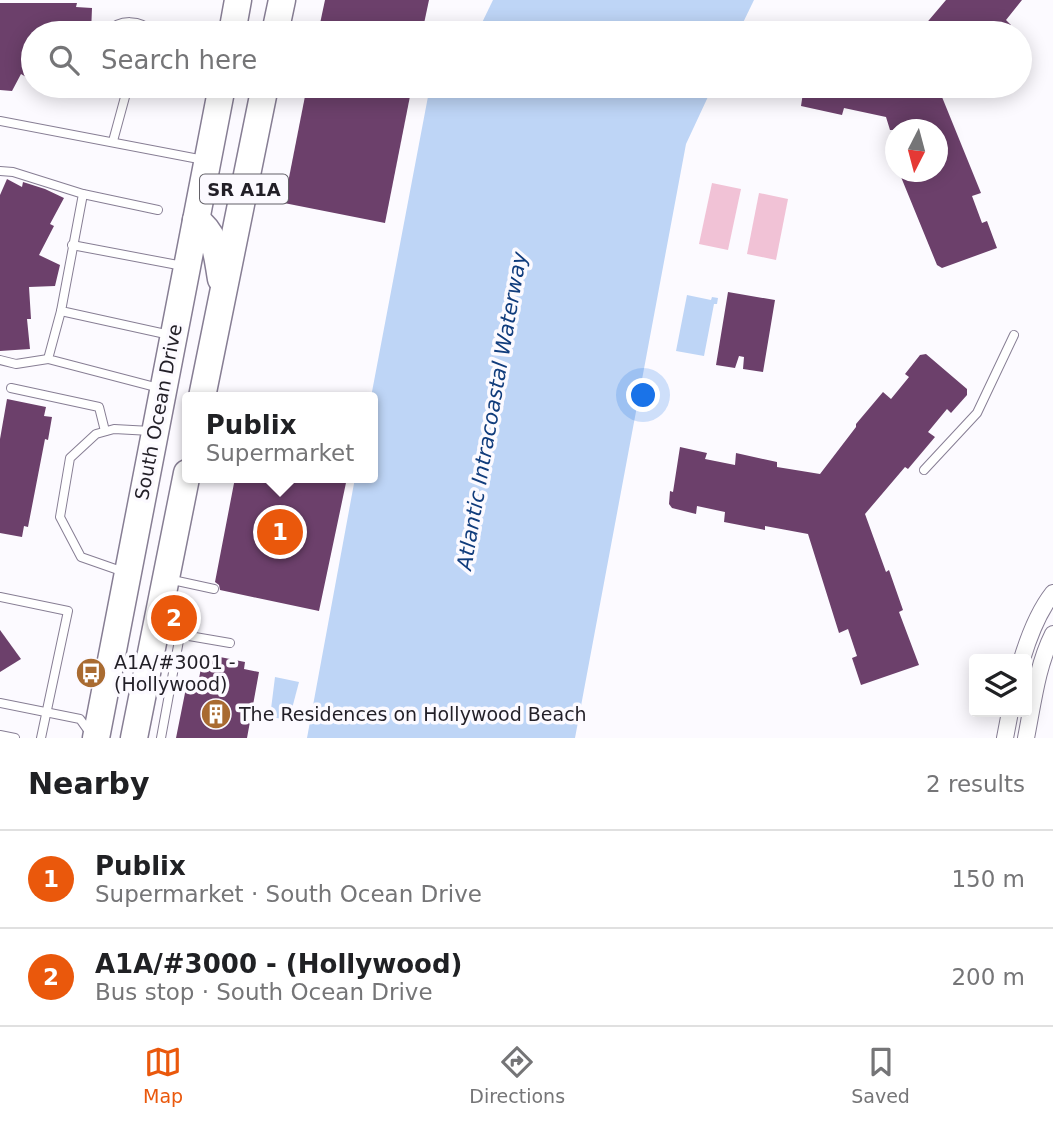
<!DOCTYPE html>
<meta charset="utf-8">
<style>
:root{--surface:#fff;--page:#f6f6f6;--text:#202124;--muted:#757577;--line:#e0e0e0;--accent:#ea580c}
body{margin:0;font-family:"DejaVu Sans",sans-serif;background:var(--page);color:var(--text)}
.controls{position:absolute;right:21px;bottom:21px;display:grid;overflow:hidden;border-radius:7px;box-shadow:0 4px 18px #0003}
.controls button{width:63px;height:63px;display:grid;place-items:center;padding:0;border:0;border-bottom:2px solid var(--line);background:var(--surface);color:var(--text);font:35px sans-serif}
.compass{position:absolute;left:885px;top:119px;width:63px;height:63px;border-radius:50%;background:var(--surface);box-shadow:0 4px 18px #0003;rotate:186deg}
.you{position:absolute;left:644px;top:396px;width:24px;height:24px;margin:-18px;border:5px solid #fff;border-radius:50%;background:#1a73e8;box-shadow:0 0 0 10px #1a73e833}
.badge{display:grid;place-items:center;width:46px;height:46px;border-radius:50%;background:var(--accent);color:#fff;font-size:23px;font-weight:700}
.pin{position:absolute;translate:-50% -50%;border:4px solid #fff;box-shadow:0 2px 7px #0006}
.popup{position:absolute;left:182px;top:392px;width:196px;height:91px;box-sizing:border-box;display:grid;place-content:center;border-radius:7px;background:var(--surface);filter:drop-shadow(0 2px 5px #0005);font-size:23px;white-space:nowrap;color:var(--muted)}
.popup b{font-size:26px;color:var(--text)}
.popup::after{content:'';position:absolute;left:50%;top:100%;margin-left:-14px;border:14px solid transparent;border-top-color:var(--surface)}
.list{margin:0;padding:0;list-style:none}
h2{display:flex;justify-content:space-between;align-items:center;height:91px;margin:0;padding:0 28px;font-size:30px}
h2 small{font-size:23px;font-weight:400;color:var(--muted)}
.list li{display:grid;grid-template-columns:46px 1fr auto;gap:21px;align-items:center;box-sizing:border-box;height:98px;padding:0 28px;border-top:2px solid var(--line)}
.list b{display:block;font-size:26px;white-space:nowrap}
.list p{margin:0;font-size:23px;white-space:nowrap;color:var(--muted)}
.list em{font-size:23px;font-style:normal;color:var(--muted)}
.icon{flex:none;width:38px;height:38px;fill:none;stroke:currentColor;stroke-width:2;stroke-linecap:round;stroke-linejoin:round}
.map{position:relative;flex:none;width:1053px;height:738px;overflow:hidden}
.search{position:absolute;background:var(--surface);box-shadow:0 4px 18px #0003;left:21px;right:21px;top:21px;height:77px;display:flex;align-items:center;gap:18px;box-sizing:border-box;padding:0 24px;border-radius:38px;color:var(--muted);font-size:26px}
.sheet{height:287px;background:var(--surface)}
nav{display:flex;justify-content:space-around;align-items:center;box-sizing:border-box;height:98px;border-top:2px solid var(--line);background:var(--surface);font-size:19px;color:var(--muted)}
nav a{display:grid;justify-items:center;gap:4px}
nav .on{color:var(--accent)}
.map>svg:first-child{display:block}
.green{fill:#f1c2d6}
.water{fill:#bed5f6}
.building{fill:#6c406b}
.lines{fill:none;stroke-linecap:round;stroke-linejoin:round}
.lane-casing{stroke:#877e94;stroke-width:10}
.street-casing{stroke:#877e94;stroke-width:18}
.primary-casing{stroke:#877e94;stroke-width:29}
.lane{stroke:#fff;stroke-width:8}
.street{stroke:#fff;stroke-width:16}
.primary{stroke:#fff;stroke-width:26}
.labels{text-anchor:middle;dominant-baseline:central;stroke-width:7;stroke-linejoin:round;paint-order:stroke}
.shield{fill:#fcfaff;stroke:#636168;stroke-width:2}
.shield-label{font-size:18px;font-weight:bold;fill:#221f27}
.street-label{font-size:19px;fill:#221f27;stroke:#fcfaff}
.poi-label{font-size:19px;fill:#221f27;stroke:#fcfaff;text-anchor:start}
.water-label{font-size:21px;font-style:italic;fill:#103c7c;stroke:#fcfaff}
</style>
<div class="map">
<svg width="1053" height="738" viewBox="0 0 1053 738">
<rect width="100%" height="100%" fill="#fcfaff"/>
<g class="green">
<polygon points="712,183 741,189 728,250 699,244"/>
<polygon points="759,193 788,199 776,260 747,254"/>
</g>
<g class="water">
<polygon points="493,0 754,0 738,33 477,33"/>
<polygon points="430,86 713,86 686,144 575,738 307,738 355,478 373,478 373,397 371,397"/>
<polygon points="687,295 711,300 712,297 718,298 717,304 714,304 704,356 676,351"/>
<polygon points="275,677 299,682 289,720 270,717"/>
</g>
<g class="building">
<polygon points="325,0 429,0 422,33 318,33"/>
<polygon points="946,0 1022,0 1006,20 1011,25 1003,33 918,33"/>
<polygon points="0,3 77,3 76,7 92,8 91,33 33,33 33,81 21,74 12,91 0,90"/>
<polygon points="307,86 412,86 385,223 284,203"/>
<polygon points="804,86 952,86 942,97 981,193 972,196 982,223 987,221 997,248 942,268 937,265 901,177 911,172 937,172 937,130 890,130 886,117 844,108 842,115 801,106"/>
<polygon points="7,179 22,187 23,182 45,189 64,198 50,224 54,226 39,255 60,265 55,286 29,287 31,319 27,319 30,349 0,351 0,195"/>
<polygon points="728,292 775,300 763,372 743,369 744,357 739,356 735,368 716,365"/>
<polygon points="926,354 967,389 967,395 951,413 947,409 928,432 935,437 908,469 905,467 865,514 886,572 889,570 903,610 899,612 919,665 861,685 852,658 857,656 848,629 839,633 808,534 765,526 765,530 724,522 725,512 697,506 696,514 672,508 669,504 670,491 673,492 680,447 707,453 705,459 735,465 736,453 777,462 777,467 820,474 856,427 856,424 883,392 891,399 909,377 905,374 920,355"/>
<polygon points="7,399 46,407 44,416 52,417 48,440 45,439 28,527 24,526 22,537 0,533 0,439"/>
<polygon points="235,478 347,478 319,611 220,590 219,585 215,582"/>
<polygon points="0,630 21,659 0,672"/>
<polygon points="210,655 245,662 244,669 259,672 247,738 176,738 186,688 197,690 202,662 209,663"/>
</g>
<g class="lines">
<g class="lane-casing">
<g id="lane">
<path d="M106,33C120,18 140,19 155,33"/>
<polyline points="0,121 204,160"/>
<polyline points="113,141 128,86"/>
<polyline points="0,171 13,172 83,194 61,311 170,335"/>
<polyline points="83,194 158,210"/>
<polyline points="72,245 183,266"/>
<polyline points="61,311 48,359 159,388"/>
<polyline points="0,360 16,364 48,359"/>
<polyline points="11,388 99,407 105,431"/>
<polyline points="924,470 977,413 1014,335"/>
<polyline points="124,572 81,557 60,517 70,458 96,434 114,429 151,431"/>
<polyline points="168,579 214,589"/>
<polyline points="0,597 68,611 41,738"/>
<polyline points="160,631 230,643"/>
<polyline points="0,703 80,719 90,733"/>
<polyline points="0,735 15,738"/>
<polyline points="161,738 180,635"/>
</g>
</g>
<g class="street-casing">
<g id="street">
<path d="M1022,659C1029,636 1038,612 1053,593"/>
<polyline points="1005,738 1010,712"/>
<path d="M1026,738C1033,703 1037,666 1053,634"/>
</g>
</g>
<g class="primary-casing">
<g id="primary">
<polyline points="232,33 238,0"/>
<polyline points="275,33 282,0"/>
<path d="M196,220C217,234 217,257 221,279"/>
<polyline points="202,397 265,86"/>
<polyline points="96,738 222,86"/>
<polyline points="134,738 187,473"/>
</g>
</g>
<use href="#lane" class="lane"/>
<use href="#street" class="street"/>
<use href="#primary" class="primary"/>
</g>
<defs>
<g id="bus-disc" transform="scale(1.575)"><circle r="9.5" fill="#a96b31" stroke="#fcfaff"/><path d="M-5-6H5V4H4V6H2V4H-2V6H-4V4H-5ZM-3.5-4V0h7V-4ZM-3.5 1.2v1.5H-2V1.2ZM2 1.2v1.5H3.5V1.2Z" fill="#fff"/></g>
<g id="building-disc" transform="scale(1.575)"><circle r="9.5" fill="#a96b31" stroke="#fcfaff"/><path d="M-4-6H4V6H1V3H-1V6H-4ZM-2.5-4.3h1.7v1.8h-1.7ZM.8-4.3h1.7v1.8H.8ZM-2.5-1h1.7V.8h-1.7ZM.8-1h1.7V.8H.8Z" fill="#fff"/></g>
</defs>
<g fill-rule="evenodd">
<use href="#bus-disc" x="91" y="673"/>
<use href="#building-disc" x="216" y="714"/>
</g>
<g class="labels">
<rect class="shield" x="200" y="174.5" width="88" height="29" rx="5"/>
<g class="shield-label">
<text x="244" y="189">SR A1A</text>
</g>
<g class="street-label">
<text transform="translate(158 412) rotate(-79)">South Ocean Drive</text>
</g>
<g class="poi-label">
<text x="114" y="662">A1A/#3001 -<tspan x="114" dy="22">(Hollywood)</tspan></text>
<text x="239" y="714">The Residences on Hollywood Beach</text>
</g>
<g class="water-label">
<text transform="translate(492 411) rotate(-80)">Atlantic Intracoastal Waterway</text>
</g>
</g>
</svg>
<div class="controls">
<button><svg class="icon" aria-label="layers" viewBox="0 0 24 24"><path d="M12 4l9 5-9 5-9-5zM3 14l9 5 9-5"/></svg></button>
</div>
<svg class="compass" viewBox="-18 -18 36 36"><path d="M0-13l5 13h-10z" fill="#e53935"/><path d="M0 13l5-13h-10z" fill="#757577"/></svg>
<div class="you"></div>
<div class="pin badge" style="left:280px;top:532px">1</div>
<div class="popup"><b>Publix</b>Supermarket</div>
<div class="pin badge" style="left:174px;top:618px">2</div>
<div class="search"><svg class="icon" aria-label="search" viewBox="0 0 24 24"><circle cx="10" cy="10" r="6"/><path d="M15 15l6 6"/></svg>Search here</div>
</div>
<section class="sheet">
<h2>Nearby<small>2 results</small></h2>
<ul class="list">
<li><span class="badge">1</span><div><b>Publix</b><p>Supermarket · South Ocean Drive</p></div><em>150 m</em></li>
<li><span class="badge">2</span><div><b>A1A/#3000 - (Hollywood)</b><p>Bus stop · South Ocean Drive</p></div><em>200 m</em></li>
</ul>
</section>
<nav>
<a class="on"><svg class="icon" aria-label="map" viewBox="0 0 24 24"><path d="M3 6l6-2 6 2 6-2v14l-6 2-6-2-6 2zM9 4v14M15 6v14"/></svg>Map</a>
<a><svg class="icon" aria-label="directions" viewBox="0 0 24 24"><path d="M12 3l9 9-9 9-9-9zM9 14v-3h6M13 9l2 2-2 2"/></svg>Directions</a>
<a><svg class="icon" aria-label="saved" viewBox="0 0 24 24"><path d="M7 4h10v16l-5-4-5 4z"/></svg>Saved</a>
</nav>
